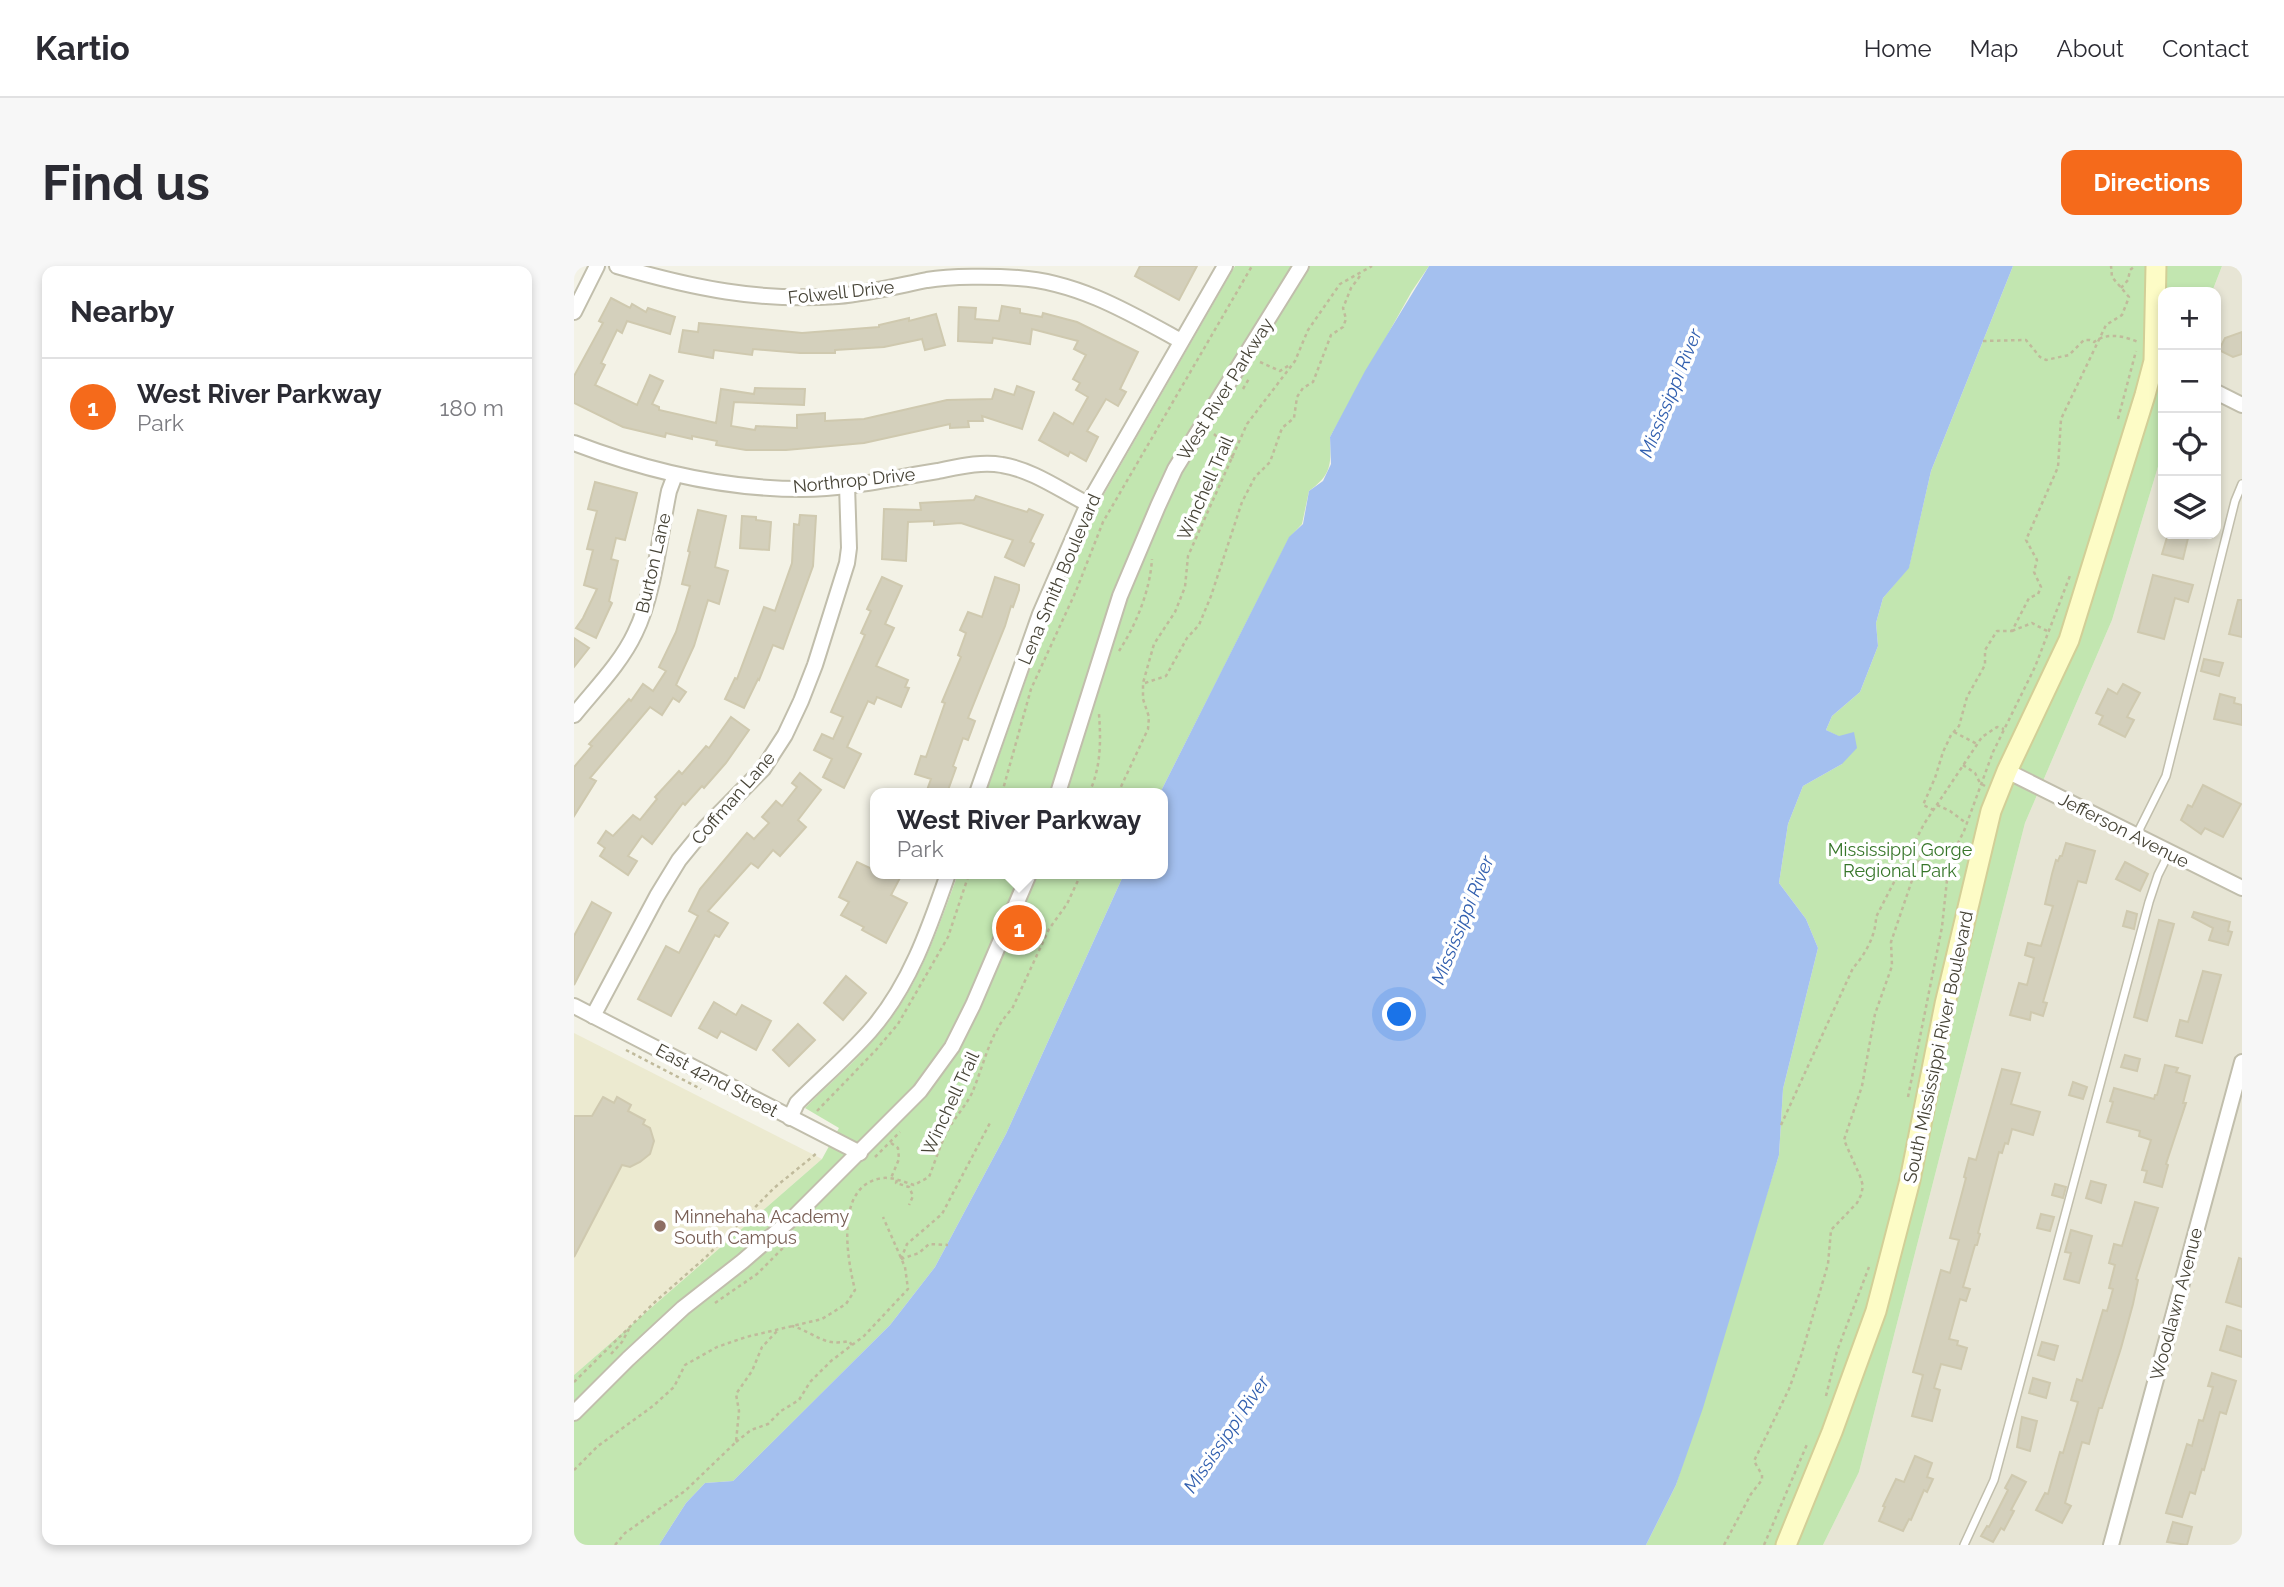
<!DOCTYPE html>
<meta charset="utf-8">
<style>
:root{--surface:#fff;--page:#f7f7f7;--text:#2b2b33;--muted:#7c7c81;--line:#e1e1e2;--accent:#f56a1b}
body{margin:0;font-family:Raleway,sans-serif;background:var(--page);color:var(--text)}
.controls{position:absolute;right:21px;top:21px;display:grid;overflow:hidden;border-radius:14px;box-shadow:0 4px 10px #0003}
.controls button{width:63px;height:63px;display:grid;place-items:center;padding:0;border:0;border-bottom:2px solid var(--line);background:var(--surface);color:var(--text);font:35px sans-serif}
.you{position:absolute;left:826px;top:749px;width:24px;height:24px;margin:-18px;border:5px solid #fff;border-radius:50%;background:#1a73e8;box-shadow:0 0 0 10px #1a73e833}
.badge{display:grid;place-items:center;width:46px;height:46px;border-radius:50%;background:var(--accent);color:#fff;font-size:23px;font-weight:700}
.pin{position:absolute;translate:-50% -50%;border:4px solid #fff;box-shadow:0 2px 7px #0006}
.popup{position:absolute;left:296px;top:522px;width:298px;height:91px;box-sizing:border-box;display:grid;place-content:center;border-radius:14px;background:var(--surface);filter:drop-shadow(0 2px 5px #0005);font-size:23px;white-space:nowrap;color:var(--muted)}
.popup b{font-size:26px;color:var(--text)}
.popup::after{content:'';position:absolute;left:50%;top:100%;margin-left:-14px;border:14px solid transparent;border-top-color:var(--surface)}
.list{margin:0;padding:0;list-style:none}
h2{display:flex;justify-content:space-between;align-items:center;height:91px;margin:0;padding:0 28px;font-size:30px}
h2 small{font-size:23px;font-weight:400;color:var(--muted)}
.list li{display:grid;grid-template-columns:46px 1fr auto;gap:21px;align-items:center;box-sizing:border-box;height:98px;padding:0 28px;border-top:2px solid var(--line)}
.list b{display:block;font-size:26px;white-space:nowrap}
.list p{margin:0;font-size:23px;white-space:nowrap;color:var(--muted)}
.list em{font-size:23px;font-style:normal;color:var(--muted)}
.icon{flex:none;width:38px;height:38px;fill:none;stroke:currentColor;stroke-width:2;stroke-linecap:round;stroke-linejoin:round}
.map{position:relative;flex:none;width:1668px;height:1279px;overflow:hidden;border-radius:14px}
header{display:flex;align-items:center;gap:42px;box-sizing:border-box;height:98px;padding:0 35px;background:var(--surface);border-bottom:2px solid var(--line)}
header strong{font-size:33px}
nav{display:flex;gap:38px;margin-inline-start:auto;font-size:24px}
.intro{display:flex;align-items:center;justify-content:space-between;box-sizing:border-box;height:168px;padding:0 42px}
h1{margin:0;font-size:49px}
.button{padding:18px 32px;border-radius:14px;background:var(--accent);color:#fff;font-size:24px;font-weight:700}
main{display:flex;gap:42px;padding:0 42px}
aside{flex:1;background:var(--surface);border-radius:14px;box-shadow:0 4px 10px #0003}
.map>svg:first-child{display:block}
.residential{fill:#e7e5d5}
.education{fill:#ecead0}
.green{fill:#c2e6b0}
.water{fill:#a4c0ef}
.building{fill:#d4d0bc;stroke:#cfc9af;stroke-width:2}
.lines{fill:none;stroke-linecap:round;stroke-linejoin:round}
.lane-casing{stroke:#c1beac;stroke-width:10}
.street-casing{stroke:#c1beac;stroke-width:18}
.secondary-casing{stroke:#d2cf97;stroke-width:23}
.path{stroke:#c0ba9b;stroke-width:2.5;stroke-dasharray:3.5 3.5;stroke-linecap:butt}
.lane{stroke:#fff;stroke-width:7}
.street{stroke:#fff;stroke-width:14}
.secondary{stroke:#fdfcc6;stroke-width:19}
.education-dot{fill:#8d6e63;stroke:#fff;stroke-width:2.5}
.labels{text-anchor:middle;dominant-baseline:central;stroke-width:7;stroke-linejoin:round;paint-order:stroke}
.street-label{font-size:18px;fill:#464336;stroke:#fff}
.park-label{font-size:18px;fill:#37762a;stroke:#fff}
.education-label{font-size:18px;fill:#785e54;stroke:#fff;text-anchor:start}
.water-label{font-size:19px;font-style:italic;fill:#315faf;stroke:#fff}
</style>
<header>
<strong>Kartio</strong>
<nav><a>Home</a><a>Map</a><a>About</a><a>Contact</a></nav>
</header>
<div class="intro"><h1>Find us</h1><a class="button">Directions</a></div>
<main>
<aside>
<h2>Nearby<small></small></h2>
<ul class="list">
<li><span class="badge">1</span><div><b>West River Parkway</b><p>Park</p></div><em>180 m</em></li>
</ul>
</aside>
<div class="map">
<svg width="1668" height="1279" viewBox="0 0 1668 1279">
<rect width="100%" height="100%" fill="#f3f2e6"/>
<polygon class="residential" points="1648,0 1668,0 1668,1279 1249,1279 1285,1206 1451,557 1538,354 1589,184 1589,268 1642,268 1642,26 1638,26"/>
<polygon class="education" points="0,767 248,893 0,1109"/>
<g class="green">
<path d="M661,0H855L838,25L756,171C757,199 758,208 735,225L728,258L715,272L586,527H412L474,351L522,242Z"/>
<polygon points="1439,0 1648,0 1638,26 1589,26 1589,184 1538,354 1451,557 1285,1206 1249,1279 1072,1279 1102,1219 1205,889 1209,823 1244,682 1232,653 1205,617 1214,558 1229,520 1268,498 1264,470 1252,464 1258,450 1286,426 1304,380 1302,357 1309,332 1335,301 1357,205"/>
<path d="M384,608H550L432,868L361,1001L316,1059L159,1215L131,1217L112,1237L85,1279H0V1109L248,893L265,862L231,842C255,818 281,796 303,770C344,724 363,665 384,608Z"/>
</g>
<polygon class="water" points="855,0 1439,0 1357,205 1335,302 1309,332 1302,357 1304,380 1286,426 1258,450 1252,464 1265,470 1280,466 1283,482 1268,498 1229,520 1214,558 1205,617 1232,653 1244,682 1209,823 1205,889 1129,1142 1102,1219 1072,1279 85,1279 112,1237 131,1217 159,1215 316,1059 361,1001 432,868 550,608 588,608 588,527 586,527 715,271 729,258 735,225 749,215 757,198 756,171 791,105"/>
<g class="building">
<polygon points="566,0 623,0 605,34 561,10"/>
<polygon points="37,32 56,42 58,38 72,46 74,42 101,51 96,68 53,55 48,67 43,64 27,97 31,99 21,119 63,139 76,109 89,115 78,138 85,141 85,144 142,157 147,123 180,128 181,122 231,123 230,139 160,136 157,160 181,164 182,160 223,162 223,149 251,147 251,155 290,153 373,134 418,133 421,123 440,129 443,120 460,126 448,163 408,150 409,155 394,155 395,161 376,162 376,158 290,177 212,184 172,184 142,179 143,175 118,170 118,173 92,167 91,171 49,161 0,137 0,110 29,57 25,55"/>
<polygon points="428,40 446,43 446,47 468,51 469,47 503,56 564,86 546,123 552,126 544,140 532,133 513,165 524,171 512,195 496,186 494,190 465,174 480,147 499,158 514,131 502,124 506,117 499,113 512,89 500,83 504,75 458,63 456,78 419,72 418,77 384,75 385,41 402,42 401,53 425,55"/>
<polygon points="362,48 371,79 351,84 348,73 310,81 261,84 261,87 226,87 179,83 178,89 140,84 139,92 105,86 109,64 124,66 125,57 228,67 305,61 305,59 335,52 335,55"/>
<polygon points="1668,66 1668,88 1659,91 1645,84 1651,72"/>
<polygon points="21,216 63,227 51,274 42,272 37,293 44,295 35,335 38,337 22,372 2,362 9,352 23,323 10,319 19,284 13,283 23,245 14,243"/>
<polygon points="402,230 453,246 455,243 469,249 456,276 460,278 450,300 431,291 439,274 387,257 360,259 360,255 334,256 332,295 308,293 310,243 347,244 346,237 400,234"/>
<polygon points="124,244 152,250 141,301 154,305 145,338 134,334 120,380 102,419 112,426 105,436 99,432 88,449 76,441 16,512 22,515 0,550 0,501 18,480 15,478 55,433 57,435 69,418 79,425 92,405 85,401 102,366 116,320 108,318 116,286 114,285"/>
<polygon points="226,249 242,250 239,300 209,383 199,379 185,414 184,413 170,442 151,433 161,412 163,413 190,341 201,345 218,297 220,258 225,259"/>
<polygon points="168,250 182,251 182,254 197,256 195,284 166,282"/>
<polygon points="1594,268 1615,268 1609,293 1588,288"/>
<polygon points="1579,309 1619,319 1614,336 1601,332 1590,373 1564,366"/>
<polygon points="308,311 328,320 311,358 320,362 302,400 334,414 331,421 335,422 327,441 303,431 300,438 294,435 273,481 287,488 270,522 249,511 258,493 240,484 248,468 259,473 269,451 257,446 291,369 287,367 297,345 293,343"/>
<polygon points="421,311 445,319 445,324 439,341 437,340 431,360 394,452 401,455 394,474 389,472 379,500 382,502 373,527 352,527 357,513 341,508 347,490 352,491 371,437 368,436 387,391 384,389 392,367 386,364 394,346 408,351"/>
<polygon points="1664,334 1668,334 1668,371 1655,368"/>
<polygon points="0,372 15,382 0,401"/>
<polygon points="1630,393 1649,397 1645,410 1627,405"/>
<polygon points="1549,418 1566,427 1553,451 1560,454 1551,471 1525,458 1529,450 1522,447 1534,423 1543,428"/>
<polygon points="1646,428 1661,432 1660,437 1668,439 1668,459 1640,453"/>
<polygon points="157,451 175,464 152,497 130,522 128,520 111,539 109,537 78,578 68,570 54,590 63,595 54,609 26,590 31,582 24,577 32,565 39,570 59,549 66,554 83,533 81,531 105,505 108,508 132,480 135,482"/>
<polygon points="226,507 247,524 224,554 232,561 206,590 199,584 184,602 177,597 134,645 154,657 145,671 141,669 97,750 64,733 92,680 105,687 124,650 115,645 126,623 173,567 180,573 195,557 188,551 202,535 208,540 223,521 218,517"/>
<polygon points="1629,519 1667,538 1649,571 1631,562 1627,568 1607,554 1614,539 1618,541"/>
<polygon points="1492,577 1521,585 1512,617 1504,615 1469,736 1473,737 1469,750 1457,746 1456,754 1436,749 1445,717 1453,719 1460,692 1451,689 1454,677 1467,680 1479,640 1471,638 1478,608 1482,594 1484,595 1486,590 1488,590"/>
<polygon points="283,596 302,605 302,608 328,608 317,629 333,637 312,677 288,664 290,661 267,649 275,636 265,631"/>
<polygon points="1551,596 1574,608 1566,625 1542,613"/>
<polygon points="18,636 37,647 0,719 0,670"/>
<polygon points="1553,645 1563,648 1560,663 1549,660"/>
<polygon points="1620,646 1656,656 1654,665 1658,666 1654,679 1635,674 1639,662 1618,651"/>
<polygon points="1585,654 1600,658 1573,755 1560,751"/>
<polygon points="1629,705 1647,709 1628,777 1602,770 1606,754 1614,756"/>
<polygon points="272,710 292,727 269,754 250,737"/>
<polygon points="140,736 162,749 168,739 197,755 182,784 147,765 143,772 125,762"/>
<polygon points="224,758 241,774 215,800 199,784"/>
<polygon points="1551,789 1566,793 1563,805 1547,801"/>
<polygon points="1591,799 1604,802 1602,806 1616,810 1609,837 1612,837 1592,898 1594,899 1588,921 1570,916 1573,905 1568,904 1577,874 1565,870 1566,865 1533,856 1539,836 1536,835 1540,822 1580,833 1581,829 1583,829"/>
<polygon points="1428,803 1446,807 1437,838 1466,846 1459,869 1438,863 1434,878 1431,877 1428,887 1425,886 1404,967 1406,968 1403,979 1401,979 1389,1021 1396,1023 1392,1035 1386,1033 1375,1073 1384,1075 1383,1079 1393,1082 1387,1103 1367,1098 1360,1122 1366,1124 1358,1155 1338,1150 1349,1109 1339,1106 1367,1004 1376,1007 1385,974 1376,972 1392,912 1390,911 1395,892 1402,894"/>
<polygon points="1499,816 1513,821 1509,833 1495,829"/>
<polygon points="29,831 40,837 43,831 57,839 54,845 71,854 69,858 76,862 80,875 76,888 66,896 56,901 48,899 0,991 0,850 18,850"/>
<polygon points="1517,915 1532,919 1527,937 1512,932"/>
<polygon points="1481,918 1492,921 1489,932 1478,929"/>
<polygon points="1561,936 1584,942 1562,1013 1564,1014 1559,1038 1547,1082 1528,1142 1525,1142 1515,1178 1508,1176 1491,1237 1497,1240 1488,1257 1462,1244 1471,1227 1474,1228 1486,1186 1489,1187 1504,1136 1497,1134 1503,1113 1508,1115 1529,1044 1533,1045 1539,1023 1535,1022 1541,999 1535,997 1540,978 1548,980"/>
<polygon points="1467,948 1480,951 1476,965 1463,962"/>
<polygon points="1497,964 1518,970 1505,1017 1490,1013 1497,987 1491,986"/>
<polygon points="1665,992 1668,993 1668,1041 1652,1036"/>
<polygon points="1653,1060 1668,1065 1668,1091 1646,1084"/>
<polygon points="1468,1076 1484,1080 1480,1094 1464,1089"/>
<polygon points="1638,1107 1662,1115 1652,1148 1646,1146 1630,1204 1628,1203 1621,1228 1616,1226 1608,1251 1592,1247 1613,1178 1618,1180 1625,1154 1629,1155 1639,1121 1634,1120"/>
<polygon points="1459,1112 1476,1117 1472,1132 1455,1127"/>
<polygon points="1448,1151 1463,1155 1456,1185 1443,1181"/>
<polygon points="1341,1190 1358,1197 1353,1211 1359,1213 1353,1226 1350,1224 1337,1254 1335,1253 1329,1265 1305,1255 1311,1241 1309,1240 1322,1213 1330,1216"/>
<polygon points="1438,1209 1452,1216 1437,1244 1440,1245 1430,1264 1427,1262 1419,1276 1407,1270 1413,1260 1415,1261 1434,1224 1431,1222"/>
<polygon points="1599,1256 1618,1261 1613,1279 1593,1276"/>
</g>
<g class="lines">
<g class="lane-casing">
<g id="lane">
<polyline points="1562,570 1592,510 1661,235 1668,218"/>
<polyline points="1390,1279 1420,1214 1575,636 1584,609 1595,587"/>
</g>
</g>
<g class="street-casing">
<g id="street">
<path d="M43,0C119,22 185,36 264,30C295,27 323,20 353,14C377,10 419,10 444,12C504,16 556,47 607,75"/>
<polyline points="0,46 23,0"/>
<polyline points="1642,126 1668,139"/>
<path d="M0,177C73,205 149,223 228,223C273,223 320,212 364,205C384,201 407,195 428,199C459,204 486,224 514,238"/>
<path d="M0,449C21,423 47,397 61,367C80,329 86,268 95,225L101,209"/>
<polyline points="1433,505 1668,622"/>
<polyline points="403,527 466,348 514,238 651,0"/>
<polyline points="484,527 546,330 584,240 601,203 727,0"/>
<polyline points="0,740 286,887"/>
<polyline points="19,750 83,630 105,594 132,561 189,503 211,469 227,435 241,399 273,297 275,282 273,219"/>
<path d="M216,852L223,837C247,813 273,791 296,765C335,721 355,663 374,608"/>
<polyline points="0,1147 54,1093 109,1042 169,995 222,949 346,825 378,781 399,739 455,608"/>
<polyline points="1537,1279 1668,796"/>
</g>
</g>
<g class="secondary-casing">
<polyline id="secondary" points="1212,1279 1258,1166 1302,1045 1336,914 1371,738 1417,545 1433,505 1495,374 1571,129 1580,95 1582,0"/>
</g>
<g class="path">
<polyline points="1547,22 1554,14 1556,4 1561,0"/>
<path d="M1409,75L1452,74L1466,91L1472,94L1495,89L1510,74H1516L1520,76C1533,66 1550,70 1564,76"/>
<polyline points="686,96 706,105 717,98"/>
<polyline points="669,123 676,111"/>
<polyline points="1544,153 1562,85"/>
<polyline points="640,168 655,182 659,193"/>
<polyline points="1438,365 1458,357 1475,366"/>
<path d="M545,385C562,359 576,325 578,293"/>
<polyline points="571,417 592,410 613,372 625,359 637,330 668,236 681,211 696,196 708,162 720,152 723,131 729,122 739,116 757,69 769,61 772,53 769,42 777,22 786,10"/>
<polyline points="1380,466 1403,478"/>
<polyline points="1389,499 1401,507 1406,517 1411,520"/>
<polyline points="428,527 457,423 502,325 529,256 678,0"/>
<path d="M515,527C527,502 527,475 525,448"/>
<polyline points="544,527 574,463 575,451 569,433 569,417 580,378 601,346 611,321 614,290 673,158 721,95 734,64 766,18 798,0"/>
<polyline points="1363,539 1376,545 1392,557"/>
<polyline points="1360,544 1349,539 1361,512 1369,486 1377,469 1385,460 1393,431 1411,399 1411,384 1423,365 1438,365 1455,332 1464,328 1467,321 1460,306 1463,294 1452,274 1484,201 1487,153 1532,59 1548,49 1555,31 1538,11 1537,0"/>
<polyline points="52,784 127,823"/>
<polyline points="1334,831 1368,661 1375,595 1390,565 1419,486 1461,401 1497,307"/>
<polyline points="243,845 302,784 324,758 374,671 395,608"/>
<path d="M1207,859L1279,702C1291,689 1302,669 1302,651L1350,558L1408,471L1423,461L1430,463"/>
<polyline points="317,877 324,882 325,893 317,912"/>
<polyline points="301,891 326,866"/>
<polyline points="323,914 322,917 335,921 339,930 335,939"/>
<polyline points="327,993 333,978 368,948 417,855"/>
<polyline points="327,993 345,987 355,978 374,979"/>
<polyline points="141,1037 183,1008 219,972"/>
<polyline points="278,1079 290,1070 334,1023 331,1001 309,951"/>
<polyline points="37,1088 48,1076 55,1063"/>
<polyline points="0,1116 82,1035 132,991 200,922 243,887"/>
<polyline points="1252,1130 1263,1085 1295,1001"/>
<path d="M162,1176L177,1164L194,1158L207,1145L225,1134L236,1116L257,1095L278,1079L275,1075C249,1081 242,1067 218,1060"/>
<path d="M0,1204L24,1180L79,1140L100,1121L111,1099L143,1081L172,1071L248,1053L272,1038L281,1024C273,992 260,918 309,912C319,911 330,916 340,919L355,911C361,896 366,879 374,864C381,851 391,841 398,827C410,799 416,765 438,743L475,663L493,638L507,608"/>
<polyline points="41,1279 51,1267 111,1225 162,1176 165,1145 162,1128 178,1105 188,1081 205,1063"/>
<polyline points="1150,1279 1177,1228 1188,1214 1188,1209 1180,1195 1215,1123 1227,1090 1254,998 1257,964 1283,937 1287,929 1289,920 1286,910 1270,874 1288,820 1301,748 1318,700 1317,676 1349,582 1341,577"/>
<polyline points="1190,1279 1234,1176"/>
</g>
<use href="#lane" class="lane"/>
<use href="#street" class="street"/>
<use href="#secondary" class="secondary"/>
</g>
<circle class="education-dot" cx="86" cy="960" r="7"/>
<g class="labels">
<g class="street-label">
<text transform="translate(267 26) rotate(-6)">Folwell Drive</text>
<text transform="translate(651 123) rotate(-58)">West River Parkway</text>
<text transform="translate(280 214) rotate(-6)">Northrop Drive</text>
<text transform="translate(631 222) rotate(-66)">Winchell Trail</text>
<text transform="translate(79 297) rotate(-77)">Burton Lane</text>
<text transform="translate(485 313) rotate(-67)">Lena Smith Boulevard</text>
<text transform="translate(159 532) rotate(-49)">Coffman Lane</text>
<text transform="translate(1550 564) rotate(27)">Jefferson Avenue</text>
<text transform="translate(1364 781) rotate(-78)">South Mississippi River Boulevard</text>
<text transform="translate(143 814) rotate(28)">East 42nd Street</text>
<text transform="translate(376 837) rotate(-65)">Winchell Trail</text>
<text transform="translate(1602 1038) rotate(-75)">Woodlawn Avenue</text>
</g>
<g class="park-label">
<text x="1326" y="583">Mississippi Gorge<tspan x="1326" dy="21">Regional Park</tspan></text>
</g>
<g class="education-label">
<text x="100" y="950">Minnehaha Academy<tspan x="100" dy="21">South Campus</tspan></text>
</g>
<g class="water-label">
<text transform="translate(1096 127) rotate(-68)">Mississippi River</text>
<text transform="translate(888 654) rotate(-68)">Mississippi River</text>
<text transform="translate(652 1168) rotate(-56)">Mississippi River</text>
</g>
</g>
</svg>
<div class="controls">
<button>+</button>
<button>−</button>
<button><svg class="icon" aria-label="locate" viewBox="0 0 24 24"><circle cx="12" cy="12" r="6"/><path d="M12 2v4M12 18v4M2 12h4M18 12h4"/></svg></button>
<button><svg class="icon" aria-label="layers" viewBox="0 0 24 24"><path d="M12 4l9 5-9 5-9-5zM3 14l9 5 9-5"/></svg></button>
</div>
<div class="you"></div>
<div class="pin badge" style="left:445px;top:662px">1</div>
<div class="popup"><b>West River Parkway</b>Park</div>
</div>
</main>
